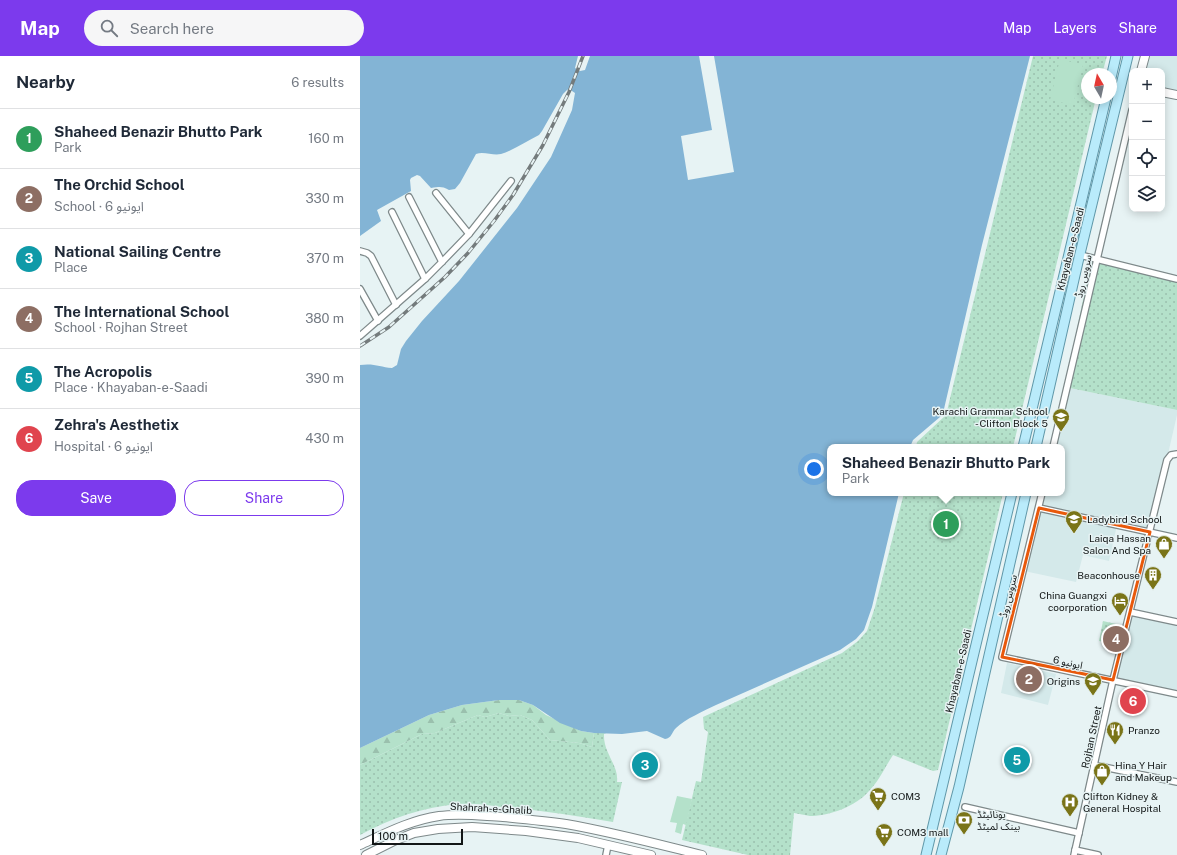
<!DOCTYPE html>
<meta charset="utf-8">
<style>
:root{--surface:#fff;--page:#f6f6f7;--text:#1f2937;--muted:#747a83;--line:#e0e1e3;--accent:#7c3aed}
body{margin:0;font-family:"Public Sans","Noto Sans Arabic",sans-serif;background:var(--page);color:var(--text)}
.controls{position:absolute;right:12px;top:12px;display:grid;overflow:hidden;border-radius:8px;box-shadow:0 2px 10px #0003}
.controls button{width:36px;height:36px;display:grid;place-items:center;padding:0;border:0;border-bottom:1px solid var(--line);background:var(--surface);color:var(--text);font:20px sans-serif}
.compass{position:absolute;left:721px;top:12px;width:36px;height:36px;border-radius:50%;background:var(--surface);box-shadow:0 2px 10px #0003;rotate:351deg}
.scale{position:absolute;left:12px;bottom:10px;width:91px;box-sizing:border-box;padding-left:4px;border:2px solid #121616;border-top:0;font-size:11px;line-height:14px;white-space:nowrap;color:#121616;-webkit-text-stroke:3px #e7f3f4;paint-order:stroke}
.you{position:absolute;left:454px;top:413px;width:14px;height:14px;margin:-10px;border:3px solid #fff;border-radius:50%;background:#1a73e8;box-shadow:0 0 0 6px #1a73e833}
.badge{display:grid;place-items:center;width:26px;height:26px;border-radius:50%;background:var(--accent);color:#fff;font-size:13px;font-weight:700}
.pin{position:absolute;translate:-50% -50%;border:2px solid #fff;box-shadow:0 1px 4px #0006}
.popup{position:absolute;left:467px;top:388px;width:238px;height:52px;box-sizing:border-box;display:grid;place-content:center;border-radius:8px;background:var(--surface);filter:drop-shadow(0 1px 3px #0005);font-size:13px;white-space:nowrap;color:var(--muted)}
.popup b{font-size:15px;color:var(--text)}
.popup::after{content:'';position:absolute;left:50%;top:100%;margin-left:-8px;border:8px solid transparent;border-top-color:var(--surface)}
.list{margin:0;padding:0;list-style:none}
h2{display:flex;justify-content:space-between;align-items:center;height:52px;margin:0;padding:0 16px;font-size:17px}
h2 small{font-size:13px;font-weight:400;color:var(--muted)}
.list li{display:grid;grid-template-columns:26px 1fr auto;gap:12px;align-items:center;box-sizing:border-box;height:60px;padding:0 16px;border-top:1px solid var(--line)}
.list b{display:block;font-size:15px;white-space:nowrap}
.list p{margin:0;font-size:13px;white-space:nowrap;color:var(--muted)}
.list em{font-size:13px;font-style:normal;color:var(--muted)}
.actions{display:flex;gap:8px;padding:12px 16px}
.actions a{flex:1;padding:9px 0;border:1px solid var(--accent);border-radius:16px;text-align:center;font-size:14px;color:var(--accent)}
.actions .main{background:var(--accent);color:#fff}
.icon{flex:none;width:22px;height:22px;fill:none;stroke:currentColor;stroke-width:2;stroke-linecap:round;stroke-linejoin:round}
.map{position:relative;flex:none;width:817px;height:799px;overflow:hidden}
header{display:flex;align-items:center;gap:24px;box-sizing:border-box;height:56px;padding:0 20px;background:var(--accent);color:#fff}
header strong{font-size:19px}
nav{display:flex;gap:22px;margin-inline-start:auto;font-size:14px}
.search{width:280px;height:36px;background:var(--page);display:flex;align-items:center;gap:10px;box-sizing:border-box;padding:0 14px;border-radius:22px;color:var(--muted);font-size:15px}
main{display:flex}
aside{flex:1;background:var(--surface)}
.map>svg:first-child{display:block}
.built{fill:#d4e9ea}
.green{fill:url(#green-dots)}
.forest{fill:url(#forest-firs)}
.pitch{fill:#b4e1ca}
.water{fill:#83b4d5}
.lines{fill:none;stroke-linecap:round;stroke-linejoin:round}
.street-casing{stroke:#7e898a;stroke-width:8}
.secondary-casing{stroke:#7e898a;stroke-width:10}
.primary-casing{stroke:#6098a9;stroke-width:11}
.street{stroke:#fff;stroke-width:5.5}
.secondary{stroke:#fff;stroke-width:8}
.primary{stroke:#b9ebfb;stroke-width:9}
.rail-casing{stroke:#747b7c;stroke-width:3.5}
.rail{stroke:#e7f3f4;stroke-width:2;stroke-dasharray:6;stroke-linecap:butt}
.marked{fill:none;stroke:#e8590c;stroke-width:3;stroke-linejoin:round}
.labels{text-anchor:middle;dominant-baseline:central;stroke-width:3;stroke-linejoin:round;paint-order:stroke}
.street-label{font-size:10px;fill:#121616;stroke:#e7f3f4}
.poi-label{font-size:10px;fill:#121616;stroke:#e7f3f4;text-anchor:start}
</style>
<header>
<strong>Map</strong>
<div class="search"><svg class="icon" aria-label="search" viewBox="0 0 24 24"><circle cx="10" cy="10" r="6"/><path d="M15 15l6 6"/></svg>Search here</div>
<nav><a>Map</a><a>Layers</a><a>Share</a></nav>
</header>
<main>
<aside>
<h2>Nearby<small>6 results</small></h2>
<ul class="list">
<li><span class="badge" style="background:#2e9e5b">1</span><div><b>Shaheed Benazir Bhutto Park</b><p>Park</p></div><em>160 m</em></li>
<li><span class="badge" style="background:#8d6e63">2</span><div><b>The Orchid School</b><p>School · ایونیو 6</p></div><em>330 m</em></li>
<li><span class="badge" style="background:#0f9aa8">3</span><div><b>National Sailing Centre</b><p>Place</p></div><em>370 m</em></li>
<li><span class="badge" style="background:#8d6e63">4</span><div><b>The International School</b><p>School · Rojhan Street</p></div><em>380 m</em></li>
<li><span class="badge" style="background:#0f9aa8">5</span><div><b>The Acropolis</b><p>Place · Khayaban-e-Saadi</p></div><em>390 m</em></li>
<li><span class="badge" style="background:#e0444e">6</span><div><b>Zehra's Aesthetix</b><p>Hospital · ایونیو 6</p></div><em>430 m</em></li>
</ul>
<div class="actions"><a class="main">Save</a><a>Share</a></div>
</aside>
<div class="map">
<svg width="817" height="799" viewBox="0 0 817 799">
<defs>
<pattern id="green-dots" width="8" height="8" patternUnits="userSpaceOnUse"><rect width="8" height="8" fill="#b4e1ca"/><path d="M2 2h.1M6 6h.1" fill="none" stroke="#9ac0ad" stroke-width="1.8" stroke-linecap="round"/></pattern>
<pattern id="forest-firs" width="22" height="20" patternUnits="userSpaceOnUse"><rect width="22" height="20" fill="#b4e1ca"/><path d="M5 1l3.5 6h-7zM16 11l3.5 6h-7z" fill="#9ac0ad"/></pattern>
</defs>
<rect width="100%" height="100%" fill="#e7f3f4"/>
<g class="built">
<polygon points="785,0 817,0 817,39 802,36 802,15 781,15"/>
<polygon points="705,331 817,354 817,359 790,476 757,469 749,505 723,499 716,526 664,515 682,437 702,437 702,391 692,391"/>
<polygon points="770,556 817,566 817,640 753,626"/>
<polygon points="647,607 696,618 688,649 641,637"/>
</g>
<g class="green">
<polygon points="673,0 747,0 742,18 727,18 727,42 736,42 653,391 556,391 557,386 586,359"/>
<polygon points="731,205 817,223 817,354 705,331"/>
<path d="M544,437H643L578,714L573,715L533,699C525,711 519,725 509,735C496,750 470,760 450,760C445,759 439,758 434,757L430,799H388L322,784L336,725L341,726L348,676L344,673L343,661L482,597L498,585L507,575L515,551Z"/>
<polygon points="743,565 756,568 751,587 739,585"/>
<path d="M139,657L149,660L160,659L172,664L190,684L219,687L232,691L234,677H246L244,678C243,697 259,709 257,726H262L253,766C216,760 179,754 141,751C127,749 113,747 99,748C63,751 31,762 0,779V709L62,678L75,677L118,659L125,661Z"/>
</g>
<polygon class="forest" points="139,644 159,644 173,649 186,659 221,675 234,677 232,691 219,687 190,684 172,664 160,659 149,660 139,657 125,661 118,659 75,677 62,678 0,709 0,692 69,659 102,649"/>
<g class="pitch">
<polygon points="700,3 723,9 713,49 690,44"/>
<polygon points="317,740 332,743 326,769 323,768 321,778 315,776 317,767 310,766"/>
</g>
<path class="water" d="M0,0H218L215,12L220,15L225,14L230,0H339L352,74L321,80L328,124L374,116L354,0H670L622,189L584,353L580,361L553,384L550,391H470V437H539L512,551L504,574L496,583L480,594L356,649C344,655 325,663 316,672C311,677 312,682 305,683L287,675L262,678L234,677L221,675L200,667L173,649L159,644H139L102,649L69,659L0,692V309C14,307 20,311 32,312L37,309L41,293L46,285L62,265L99,225L157,152L191,101L212,54L215,37L209,33L207,34L203,38L182,75L179,79C167,85 154,94 141,98C133,100 124,95 116,98L100,127L95,133L89,134C81,130 80,131 71,132L60,120L57,119L51,122L50,124L51,135L17,154L21,165L0,180Z"/>
<g class="lines">
<g class="street-casing">
<g id="street">
<polyline points="76,137 109,178"/>
<polyline points="49,141 82,206"/>
<polyline points="32,156 65,223"/>
<polyline points="0,195 7,197 11,200 36,249"/>
<polyline points="720,199 817,223"/>
<polyline points="0,233 18,265"/>
<polyline points="0,280 65,223 82,206 109,178 151,125"/>
<polyline points="693,391 772,54"/>
<polyline points="682,437 642,601 817,638"/>
<polyline points="679,452 817,482"/>
<polyline points="770,556 817,566"/>
<polyline points="734,709 817,726"/>
<polyline points="605,751 719,777"/>
<polyline points="715,794 738,799"/>
<polyline points="246,799 248,789"/>
<polyline points="714,799 753,624 807,404 811,399 817,398"/>
</g>
</g>
<g class="secondary-casing">
<g id="secondary">
<polyline points="781,15 785,0"/>
<polyline points="802,36 817,39"/>
<path d="M0,789C26,777 51,764 79,760C100,757 122,760 143,761C164,763 185,765 206,768C252,776 297,788 342,799"/>
<polyline points="6,799 36,784 54,777 78,773 112,771 166,775 218,782 291,799"/>
</g>
</g>
<g class="primary-casing">
<g id="primary">
<polyline points="751,22 756,0"/>
<polyline points="663,391 746,42"/>
<polyline points="676,391 718,206 768,0"/>
<polyline points="566,799 652,437"/>
<polyline points="581,799 599,731 666,437"/>
</g>
</g>
<use href="#street" class="street"/>
<use href="#secondary" class="secondary"/>
<use href="#primary" class="primary"/>
<g class="rail-casing">
<polyline id="rail" points="0,290 29,271 85,221 108,197 134,165 153,139 183,89 209,36 223,0"/>
</g>
<use href="#rail" class="rail"/>
</g>
<path class="marked" d="M679,452L790,476L753,624L642,601Z"/>
<defs>
<g id="school-pin" transform="scale(0.9)"><path d="M0 17L-7.5 6A9.5 9.5 0 1 1 7.5 6Z" fill="#7a7418" stroke="#e7f3f4"/><path d="M0-5L7-2L0 1L-7-2ZM-4 1L0 2.5L4 1V4Q0 6-4 4Z" fill="#fff"/></g>
<g id="shop-pin" transform="scale(0.9)"><path d="M0 17L-7.5 6A9.5 9.5 0 1 1 7.5 6Z" fill="#7a7418" stroke="#e7f3f4"/><path d="M-5-2.5h2.3a2.7 3.5 0 0 1 5.4 0H5L5.5 6h-11ZM-1.5-2.5h3a1.5 2.3 0 0 0-3 0Z" fill="#fff"/></g>
<g id="building-pin" transform="scale(0.9)"><path d="M0 17L-7.5 6A9.5 9.5 0 1 1 7.5 6Z" fill="#7a7418" stroke="#e7f3f4"/><path d="M-4-6H4V6H1V3H-1V6H-4ZM-2.5-4.3h1.7v1.8h-1.7ZM.8-4.3h1.7v1.8H.8ZM-2.5-1h1.7V.8h-1.7ZM.8-1h1.7V.8H.8Z" fill="#fff"/></g>
<g id="hotel-pin" transform="scale(0.9)"><path d="M0 17L-7.5 6A9.5 9.5 0 1 1 7.5 6Z" fill="#7a7418" stroke="#e7f3f4"/><path d="M-6-4.5h1.5V1H6V5H4.5V3h-9V5H-6ZM-4 0a1.8 1.8 0 1 1 3.6 0ZM.5 0V-2.5h3Q6-2.5 6 0Z" fill="#fff"/></g>
<g id="restaurant-pin" transform="scale(0.9)"><path d="M0 17L-7.5 6A9.5 9.5 0 1 1 7.5 6Z" fill="#7a7418" stroke="#e7f3f4"/><path d="M-5-6h1v4h1v-4h1v4h1v-4h1v5L-1.5 .5V6h-2V.5L-5-1ZM5-6V6H3V1.5H1.5Q1.5-4 5-6Z" fill="#fff"/></g>
<g id="supermarket-pin" transform="scale(0.9)"><path d="M0 17L-7.5 6A9.5 9.5 0 1 1 7.5 6Z" fill="#7a7418" stroke="#e7f3f4"/><path d="M-6-5.5h2.5l.6 2H6L4.5 2H-2.5L-4.4-4H-6ZM-1.5 3.2a1.3 1.3 0 1 0 .1 0ZM3 3.2a1.3 1.3 0 1 0 .1 0Z" fill="#fff"/></g>
<g id="hospital-pin" transform="scale(0.9)"><path d="M0 17L-7.5 6A9.5 9.5 0 1 1 7.5 6Z" fill="#7a7418" stroke="#e7f3f4"/><path d="M-5-5h3v3.5h4V-5h3V5h-3V1.5h-4V5h-3Z" fill="#fff"/></g>
<g id="bank-pin" transform="scale(0.9)"><path d="M0 17L-7.5 6A9.5 9.5 0 1 1 7.5 6Z" fill="#7a7418" stroke="#e7f3f4"/><path d="M-6-4H6V4H-6ZM0-2.3a2.3 2.3 0 1 0 0 4.6a2.3 2.3 0 1 0 0-4.6Z" fill="#fff"/></g>
</defs>
<g fill-rule="evenodd">
<use href="#school-pin" x="701" y="361"/>
<use href="#school-pin" x="714" y="463"/>
<use href="#shop-pin" x="804" y="488"/>
<use href="#building-pin" x="793" y="519"/>
<use href="#hotel-pin" x="760" y="545"/>
<use href="#school-pin" x="733" y="625"/>
<use href="#restaurant-pin" x="755" y="674"/>
<use href="#shop-pin" x="742" y="715"/>
<use href="#supermarket-pin" x="518" y="740"/>
<use href="#hospital-pin" x="710" y="746"/>
<use href="#bank-pin" x="604" y="764"/>
<use href="#supermarket-pin" x="524" y="776"/>
</g>
<g class="labels">
<g class="street-label">
<text transform="translate(710 193) rotate(-76)">Khayaban-e-Saadi</text>
<text transform="translate(723 220) rotate(-77)">سروس روڈ</text>
<text transform="translate(648 540) rotate(-76)">سروس روڈ</text>
<text transform="translate(708 606) rotate(12)">ایونیو 6</text>
<text transform="translate(598 615) rotate(-77)">Khayaban-e-Saadi</text>
<text transform="translate(731 681) rotate(-78)">Rojhan Street</text>
<text transform="translate(131 752) rotate(3)">Shahrah-e-Ghalib</text>
</g>
<g class="poi-label">
<text x="688" y="355" text-anchor="end">Karachi Grammar School<tspan x="688" dy="12">- Clifton Block 5</tspan></text>
<text x="727" y="463">Ladybird School</text>
<text x="791" y="482" text-anchor="end">Laiqa Hassan<tspan x="791" dy="12">Salon And Spa</tspan></text>
<text x="780" y="519" text-anchor="end">Beaconhouse</text>
<text x="747" y="539" text-anchor="end">China Guangxi<tspan x="747" dy="12">coorporation</tspan></text>
<text x="720" y="625" text-anchor="end">Origins</text>
<text x="768" y="674">Pranzo</text>
<text x="755" y="709">Hina Y Hair<tspan x="755" dy="12">and Makeup</tspan></text>
<text x="531" y="740">COM3</text>
<text x="723" y="740">Clifton Kidney &amp;<tspan x="723" dy="12">General Hospital</tspan></text>
<text x="617" y="758">یونائیٹڈ<tspan x="617" dy="12">بینک لمیٹڈ</tspan></text>
<text x="537" y="776">COM3 mall</text>
</g>
</g>
</svg>
<div class="controls">
<button>+</button>
<button>−</button>
<button><svg class="icon" aria-label="locate" viewBox="0 0 24 24"><circle cx="12" cy="12" r="6"/><path d="M12 2v4M12 18v4M2 12h4M18 12h4"/></svg></button>
<button><svg class="icon" aria-label="layers" viewBox="0 0 24 24"><path d="M12 4l9 5-9 5-9-5zM3 14l9 5 9-5"/></svg></button>
</div>
<svg class="compass" viewBox="-18 -18 36 36"><path d="M0-13l5 13h-10z" fill="#e53935"/><path d="M0 13l5-13h-10z" fill="#747a83"/></svg>
<div class="scale">100 m</div>
<div class="you"></div>
<div class="pin badge" style="left:586px;top:468px;background:#2e9e5b">1</div>
<div class="popup"><b>Shaheed Benazir Bhutto Park</b>Park</div>
<div class="pin badge" style="left:669px;top:623px;background:#8d6e63">2</div>
<div class="pin badge" style="left:285px;top:709px;background:#0f9aa8">3</div>
<div class="pin badge" style="left:756px;top:583px;background:#8d6e63">4</div>
<div class="pin badge" style="left:657px;top:704px;background:#0f9aa8">5</div>
<div class="pin badge" style="left:773px;top:645px;background:#e0444e">6</div>
</div>
</main>
